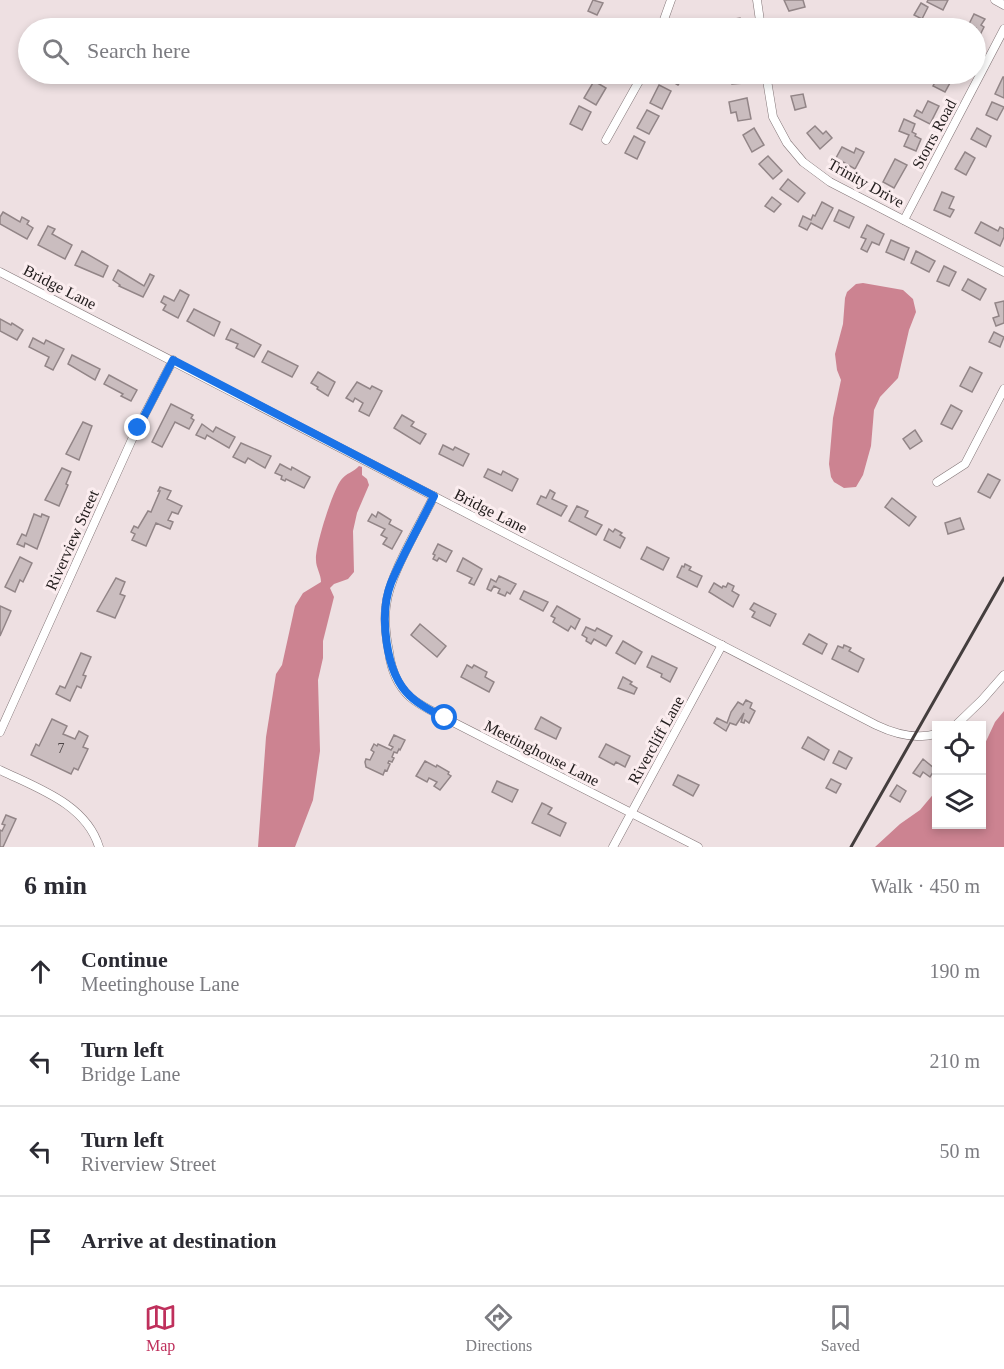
<!DOCTYPE html>
<meta charset="utf-8">
<style>
:root{--surface:#fff;--page:#f7f7f7;--text:#2b2b33;--muted:#7c7c81;--line:#e1e1e2;--accent:#bf305c}
body{margin:0;font-family:Georgia,serif;background:var(--page);color:var(--text)}
.controls{position:absolute;right:18px;bottom:18px;display:grid;overflow:hidden;border-radius:0px;box-shadow:0 3px 9px #0003}
.controls button{width:54px;height:54px;display:grid;place-items:center;padding:0;border:0;border-bottom:2px solid var(--line);background:var(--surface);color:var(--text);font:30px sans-serif}
.stop{position:absolute;width:18px;height:18px;margin:-14px;border:4px solid #1a73e8;border-radius:50%;background:#fff}
.stop.end{background:#1a73e8;border-color:#fff;box-shadow:0 2px 6px #0008}
.list{margin:0;padding:0;list-style:none}
h2{display:flex;justify-content:space-between;align-items:center;height:78px;margin:0;padding:0 24px;font-size:26px}
h2 small{font-size:20px;font-weight:400;color:var(--muted)}
.list li{display:grid;grid-template-columns:39px 1fr auto;gap:18px;align-items:center;box-sizing:border-box;height:90px;padding:0 24px;border-top:2px solid var(--line)}
.list b{display:block;font-size:22px;white-space:nowrap}
.list p{margin:0;font-size:20px;white-space:nowrap;color:var(--muted)}
.list em{font-size:20px;font-style:normal;color:var(--muted)}
.icon{flex:none;width:33px;height:33px;fill:none;stroke:currentColor;stroke-width:2;stroke-linecap:round;stroke-linejoin:round}
.map{position:relative;flex:none;width:1004px;height:847px;overflow:hidden}
.search{position:absolute;background:var(--surface);box-shadow:0 3px 9px #0003;left:18px;right:18px;top:18px;height:66px;display:flex;align-items:center;gap:15px;box-sizing:border-box;padding:0 21px;border-radius:33px;color:var(--muted);font-size:22px}
.sheet{height:438px;background:var(--surface)}
nav{display:flex;justify-content:space-around;align-items:center;box-sizing:border-box;height:84px;border-top:2px solid var(--line);background:var(--surface);font-size:16px;color:var(--muted)}
nav a{display:grid;justify-items:center;gap:3px}
nav .on{color:var(--accent)}
.map>svg:first-child{display:block}
.water{fill:#cc8391}
.building{fill:#cabdbf;stroke:#928587;stroke-width:1.5}
.lines{fill:none;stroke-linecap:round;stroke-linejoin:round}
.minor-casing{stroke:#827577;stroke-width:9}
.minor{stroke:#fff;stroke-width:8}
.rail{stroke:#443e3e;stroke-width:3}
.route{stroke:#1a73e8;stroke-width:8}
.labels{text-anchor:middle;dominant-baseline:central;stroke-width:6;stroke-linejoin:round;paint-order:stroke}
.number-label{font-size:14px;fill:#4b4445}
.street-label{font-size:16px;fill:#211c1c;stroke:#fbedef}
</style>
<div class="map">
<svg width="1004" height="847" viewBox="0 0 1004 847">
<rect width="100%" height="100%" fill="#eee0e2"/>
<g class="water">
<polygon points="863,283 903,290 913,299 916,312 909,330 898,378 880,397 874,410 871,446 863,475 856,487 844,488 834,482 831,477 829,464 833,418 841,380 837,370 835,354 843,324 845,298 847,292 856,284"/>
<path d="M359,466L362,467V475L367,479L369,485L357,513L353,531L354,572L348,579L334,584L330,588L334,597L323,641V658L318,680L320,751L313,800L295,847H258L266,737L276,674L282,665L295,606L303,593L321,582C321,574 316,568 316,560C315,546 333,490 341,480C346,473 354,472 359,466Z"/>
<polygon points="1004,711 1004,847 875,847 900,824 920,810 936,791 936,824 982,824 982,750 995,722"/>
</g>
<g class="building">
<polygon points="593,0 603,3 597,15 588,11"/>
<polygon points="784,0 803,0 805,7 789,11"/>
<polygon points="928,0 948,0 943,10 927,2"/>
<polygon points="921,3 928,7 922,19 914,15"/>
<polygon points="974,14 985,19 981,25 984,27 976,43 976,28 959,28 963,21 969,24"/>
<polygon points="740,18 742,28 729,28 728,20"/>
<polygon points="669,74 686,74 678,85 666,78"/>
<polygon points="732,74 744,74 744,83 732,84"/>
<polygon points="790,74 813,74 814,81 803,81 803,75 791,75"/>
<polygon points="939,75 951,81 945,92 933,86"/>
<polygon points="1003,77 1004,77 1004,98 995,94"/>
<polygon points="594,81 606,88 596,105 584,98"/>
<polygon points="659,85 671,91 662,109 650,103"/>
<polygon points="803,94 806,107 795,110 791,96"/>
<polygon points="747,98 751,119 738,121 736,112 731,113 729,102"/>
<polygon points="928,101 939,106 930,124 914,116 917,110 922,113"/>
<polygon points="992,102 1004,107 997,120 986,115"/>
<polygon points="579,106 591,112 582,130 570,124"/>
<polygon points="647,110 659,116 649,134 637,128"/>
<polygon points="904,119 915,124 912,132 916,134 915,136 921,139 916,151 904,146 909,135 899,131"/>
<polygon points="815,126 823,134 826,131 832,138 820,149 807,133"/>
<polygon points="754,128 764,145 752,152 743,135"/>
<polygon points="977,128 991,136 986,147 971,139"/>
<polygon points="634,136 645,142 637,159 625,153"/>
<polygon points="842,147 854,153 856,148 864,152 855,169 836,158"/>
<polygon points="965,152 975,158 966,175 955,169"/>
<polygon points="768,156 782,171 773,179 759,164"/>
<polygon points="895,159 907,165 894,188 883,182"/>
<polygon points="788,179 805,193 798,202 780,189"/>
<polygon points="942,192 954,197 949,208 954,210 950,217 934,210"/>
<polygon points="772,197 781,204 774,212 765,206"/>
<polygon points="822,202 833,208 822,229 811,223 807,230 799,226 803,216 811,220 813,215 815,216"/>
<polygon points="839,210 854,217 849,228 834,221"/>
<polygon points="3,212 20,222 22,217 29,221 27,224 33,228 27,239 0,224 0,217"/>
<polygon points="981,222 998,231 1000,227 1004,229 1004,237 1000,246 975,233"/>
<polygon points="867,225 884,234 879,245 872,242 867,252 861,249 866,239 861,237"/>
<polygon points="48,226 55,229 52,234 72,245 65,259 38,245"/>
<polygon points="891,240 909,248 904,260 886,252"/>
<polygon points="82,251 108,266 103,277 75,265"/>
<polygon points="916,251 935,261 929,272 911,263"/>
<polygon points="944,266 956,272 949,286 937,281"/>
<polygon points="118,270 144,286 150,274 154,276 143,297 119,286 120,285 113,280"/>
<polygon points="968,279 986,289 980,300 962,290"/>
<polygon points="180,290 189,295 178,318 163,310 166,305 161,302 164,296 174,301"/>
<polygon points="1004,301 1004,323 996,326 993,318 999,316 995,303"/>
<polygon points="194,309 220,322 214,336 187,321"/>
<polygon points="0,319 11,325 12,323 23,330 17,340 0,331"/>
<polygon points="231,329 261,345 254,357 236,348 238,344 226,339"/>
<polygon points="994,332 1004,337 1000,347 989,342"/>
<polygon points="33,338 44,344 46,340 64,349 53,370 45,366 49,357 29,347"/>
<polygon points="268,351 298,366 292,377 262,362"/>
<polygon points="72,355 100,369 95,380 68,364"/>
<polygon points="970,367 982,373 972,392 960,386"/>
<polygon points="318,372 335,382 328,396 317,389 318,387 311,383"/>
<polygon points="109,375 137,390 131,401 121,396 123,394 104,384"/>
<polygon points="357,382 370,389 372,386 382,391 369,416 359,411 363,403 355,398 353,402 346,398"/>
<polygon points="171,404 193,415 191,418 194,420 189,429 175,422 162,447 152,442"/>
<polygon points="951,405 962,411 952,429 941,424"/>
<polygon points="402,415 414,422 411,426 426,434 420,444 394,428"/>
<polygon points="83,422 92,426 79,460 66,454"/>
<polygon points="202,424 213,432 216,427 235,437 229,448 207,435 205,439 196,435"/>
<polygon points="915,430 922,441 910,449 903,439"/>
<polygon points="241,443 271,456 265,468 248,458 245,463 233,457"/>
<polygon points="443,445 453,450 455,447 469,454 463,466 439,454"/>
<polygon points="280,464 291,470 292,467 310,477 304,488 286,479 285,481 281,479 282,476 275,473"/>
<polygon points="62,468 71,472 66,484 68,485 59,506 45,500"/>
<polygon points="488,469 501,475 503,471 518,479 512,491 484,477"/>
<polygon points="988,474 1000,480 990,498 978,492"/>
<polygon points="160,487 171,491 167,499 182,506 178,514 172,512 168,520 173,522 170,529 156,523 146,546 132,540 135,534 131,532 134,526 138,528 148,511 151,512 160,491 158,491"/>
<polygon points="550,490 555,493 552,499 567,506 561,516 537,504 541,496 546,498"/>
<polygon points="892,498 916,517 909,526 885,507"/>
<polygon points="577,506 588,511 585,517 602,525 596,535 569,521"/>
<polygon points="378,512 391,520 389,524 402,531 392,549 383,544 387,538 381,535 385,529 368,521 372,514 376,517"/>
<polygon points="34,514 41,517 42,514 49,517 37,549 25,543 24,547 17,544 22,534 26,536"/>
<polygon points="960,518 964,529 948,534 945,523"/>
<polygon points="609,529 613,532 615,529 622,533 620,535 625,538 620,548 604,540"/>
<polygon points="438,544 452,551 446,562 439,558 437,561 433,559 435,555 433,554"/>
<polygon points="647,547 669,558 663,570 641,559"/>
<polygon points="20,557 32,563 23,582 20,580 15,592 5,587"/>
<polygon points="463,558 482,569 474,585 469,583 472,578 457,571"/>
<polygon points="685,564 691,567 689,570 702,576 697,587 677,577 682,566 684,567"/>
<polygon points="499,576 516,584 510,594 507,592 505,596 498,593 500,589 494,586 491,591 487,589 491,579 496,582"/>
<polygon points="116,578 125,582 120,594 125,596 115,618 97,611"/>
<polygon points="714,583 722,588 723,586 726,587 728,583 734,586 732,591 739,595 733,607 709,592"/>
<polygon points="524,591 548,602 543,611 520,599"/>
<polygon points="754,603 776,614 770,626 752,617 755,612 750,609"/>
<polygon points="0,606 11,611 0,636"/>
<polygon points="557,606 580,619 575,629 571,626 568,631 553,622 555,618 551,616"/>
<polygon points="420,624 446,646 437,657 411,635"/>
<polygon points="586,627 595,631 597,628 612,636 606,646 594,639 591,644 586,641 587,638 582,635"/>
<polygon points="809,634 827,644 822,654 803,644"/>
<polygon points="623,641 642,652 635,664 616,653"/>
<polygon points="844,645 851,648 849,651 864,659 858,672 832,659 838,646 843,648"/>
<polygon points="81,653 91,657 83,675 86,676 81,688 77,686 70,701 56,694 60,686 65,688"/>
<polygon points="652,656 677,668 670,682 661,677 662,674 647,667"/>
<polygon points="467,665 472,668 474,665 487,672 485,677 494,682 489,692 461,677"/>
<polygon points="623,677 632,682 630,684 637,688 634,694 618,688"/>
<polygon points="746,700 752,703 750,708 755,711 749,723 745,720 744,723 741,722 744,713 736,725 730,723 726,731 714,723 717,718 727,723 731,712 738,702 743,705"/>
<polygon points="541,717 561,728 556,739 535,729"/>
<polygon points="52,719 67,726 63,734 75,739 79,731 88,736 83,747 88,749 78,770 74,768 71,774 31,755 36,744 39,746"/>
<polygon points="394,735 405,740 400,750 399,749 397,753 394,752 392,757 394,758 392,762 389,761 388,763 390,764 387,771 385,770 383,775 366,767 365,762 366,759 370,760 374,752 371,750 374,744 377,746 378,744 391,750 393,747 389,745"/>
<polygon points="808,737 829,750 824,760 802,748"/>
<polygon points="606,744 630,756 625,767 616,762 614,765 599,757"/>
<polygon points="839,751 852,758 846,769 833,763"/>
<polygon points="923,759 935,769 930,777 923,772 920,777 913,773"/>
<polygon points="425,761 436,767 437,765 449,772 448,774 451,776 440,790 434,786 437,782 429,778 427,782 416,776"/>
<polygon points="678,775 699,785 693,796 673,785"/>
<polygon points="831,779 841,784 836,793 826,788"/>
<polygon points="497,781 518,790 512,802 492,792"/>
<polygon points="897,785 906,791 900,802 890,796"/>
<polygon points="542,803 552,808 548,814 566,823 560,836 532,823"/>
<polygon points="6,815 16,819 3,847 0,847 0,830 2,831 5,825 2,824"/>
</g>
<g class="lines">
<g class="minor-casing">
<g id="minor">
<polyline points="757,0 761,28"/>
<polyline points="995,0 1004,5"/>
<polyline points="661,28 671,0"/>
<polyline points="766,74 773,117 787,143 803,162 830,182 1004,272"/>
<polyline points="606,140 643,74"/>
<polyline points="904,220 1004,29"/>
<path d="M0,272L876,725C895,734 915,740 936,734"/>
<polyline points="937,482 965,464 1004,389"/>
<path d="M434,496C420,525 389,575 386,606C384,621 386,637 389,652C391,669 396,684 410,697C419,705 434,712 445,718L698,847"/>
<polyline points="955,726 982,700 1004,675"/>
<polyline points="0,732 134,435 173,360"/>
<path d="M0,770C37,788 86,804 99,847"/>
<polyline points="613,847 722,645"/>
</g>
</g>
<use href="#minor" class="minor"/>
<polyline class="rail" points="851,847 1004,578"/>
</g>
<g class="lines">
<path class="route" d="M138,428L173,360L434,496C420,525 403,554 391,583C379,614 385,673 410,696C419,705 433,712 445,718"/>
</g>
<g class="labels">
<g class="number-label">
<text x="61" y="748">7</text>
</g>
<g class="street-label">
<text transform="translate(934 134) rotate(-62)">Storrs Road</text>
<text transform="translate(866 183) rotate(29)">Trinity Drive</text>
<text transform="translate(60 287) rotate(27)">Bridge Lane</text>
<text transform="translate(491 511) rotate(27)">Bridge Lane</text>
<text transform="translate(72 540) rotate(-66)">Riverview Street</text>
<text transform="translate(656 740) rotate(-61)">Rivercliff Lane</text>
<text transform="translate(542 753) rotate(27)">Meetinghouse Lane</text>
</g>
</g>
</svg>
<div class="controls">
<button><svg class="icon" aria-label="locate" viewBox="0 0 24 24"><circle cx="12" cy="12" r="6"/><path d="M12 2v4M12 18v4M2 12h4M18 12h4"/></svg></button>
<button><svg class="icon" aria-label="layers" viewBox="0 0 24 24"><path d="M12 4l9 5-9 5-9-5zM3 14l9 5 9-5"/></svg></button>
</div>
<div class="stop" style="left:445px;top:718px"></div>
<div class="stop end" style="left:138px;top:428px"></div>
<div class="search"><svg class="icon" aria-label="search" viewBox="0 0 24 24"><circle cx="10" cy="10" r="6"/><path d="M15 15l6 6"/></svg>Search here</div>
</div>
<section class="sheet">
<h2>6 min<small>Walk · 450 m</small></h2>
<ul class="list">
<li><svg class="icon" aria-label="ahead" viewBox="0 0 24 24"><path d="M12 20V5M6 11l6-6 6 6"/></svg><div><b>Continue</b><p>Meetinghouse Lane</p></div><em>190 m</em></li>
<li><svg class="icon" aria-label="left" viewBox="0 0 24 24"><path d="M17 20v-9H6M10 6l-5 5 5 5"/></svg><div><b>Turn left</b><p>Bridge Lane</p></div><em>210 m</em></li>
<li><svg class="icon" aria-label="left" viewBox="0 0 24 24"><path d="M17 20v-9H6M10 6l-5 5 5 5"/></svg><div><b>Turn left</b><p>Riverview Street</p></div><em>50 m</em></li>
<li><svg class="icon" aria-label="arrive" viewBox="0 0 24 24"><path d="M6 21V4h12l-3 4 3 4H6"/></svg><div><b>Arrive at destination</b></div></li>
</ul>
</section>
<nav>
<a class="on"><svg class="icon" aria-label="map" viewBox="0 0 24 24"><path d="M3 6l6-2 6 2 6-2v14l-6 2-6-2-6 2zM9 4v14M15 6v14"/></svg>Map</a>
<a><svg class="icon" aria-label="directions" viewBox="0 0 24 24"><path d="M12 3l9 9-9 9-9-9zM9 14v-3h6M13 9l2 2-2 2"/></svg>Directions</a>
<a><svg class="icon" aria-label="saved" viewBox="0 0 24 24"><path d="M7 4h10v16l-5-4-5 4z"/></svg>Saved</a>
</nav>
